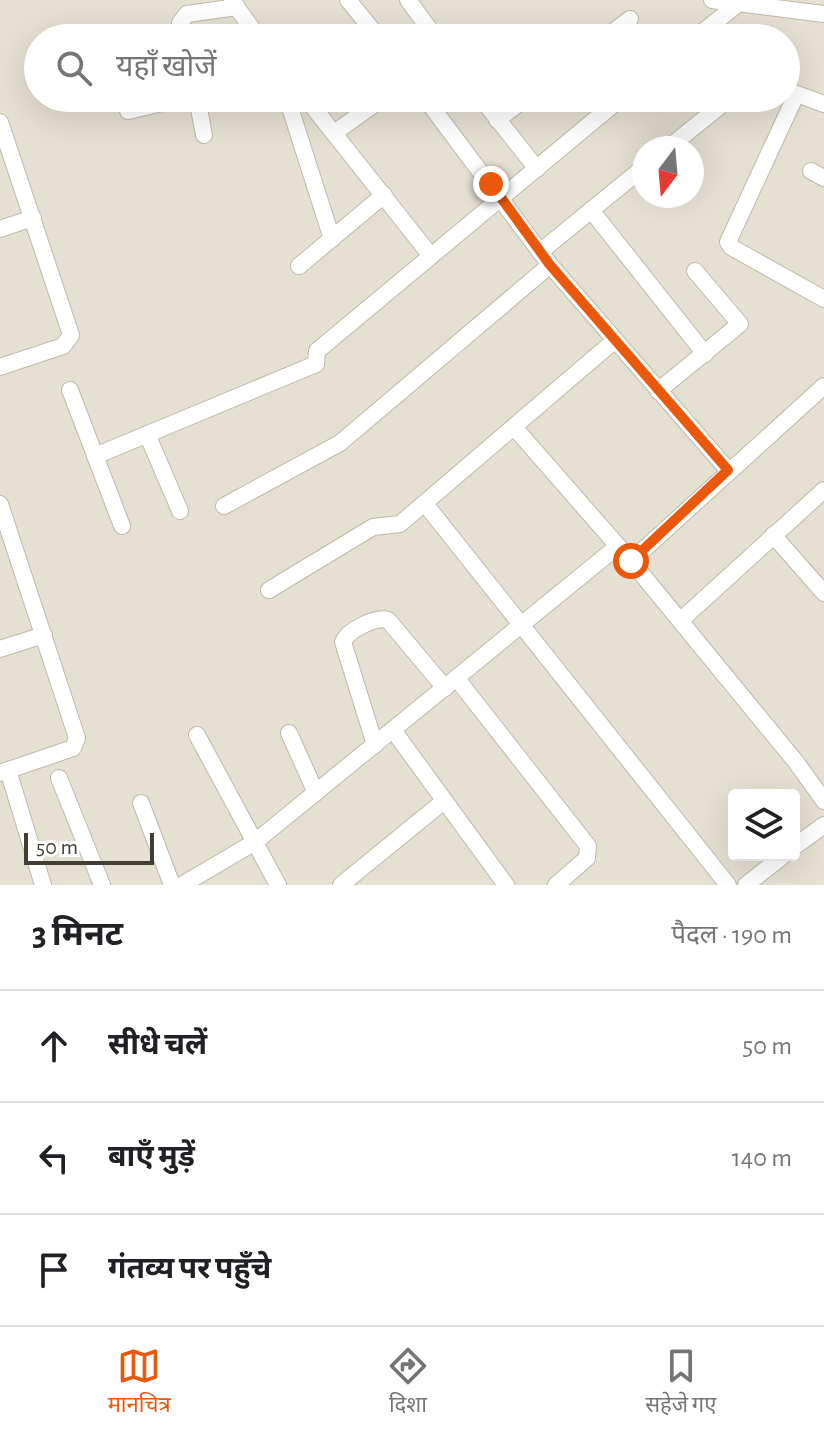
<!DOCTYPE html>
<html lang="hi">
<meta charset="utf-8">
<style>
:root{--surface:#fff;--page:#f2f2f2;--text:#202124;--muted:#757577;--line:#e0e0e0;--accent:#ea580c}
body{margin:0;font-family:"Alegreya Sans","Noto Sans Devanagari",sans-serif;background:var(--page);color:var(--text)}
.controls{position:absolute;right:24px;bottom:24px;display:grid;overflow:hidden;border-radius:8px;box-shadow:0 8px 32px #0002}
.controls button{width:72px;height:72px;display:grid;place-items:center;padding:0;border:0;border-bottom:2px solid var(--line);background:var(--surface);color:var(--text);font:40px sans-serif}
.compass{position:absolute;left:632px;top:136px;width:72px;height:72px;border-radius:50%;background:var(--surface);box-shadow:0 8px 32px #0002;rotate:196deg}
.scale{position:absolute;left:24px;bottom:20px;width:130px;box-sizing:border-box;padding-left:8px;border:4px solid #423e34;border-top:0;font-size:22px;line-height:28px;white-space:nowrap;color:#423e34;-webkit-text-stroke:6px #fff;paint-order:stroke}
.stop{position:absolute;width:24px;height:24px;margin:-18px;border:6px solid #ea580c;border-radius:50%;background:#fff}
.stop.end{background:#ea580c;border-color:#fff;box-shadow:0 2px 8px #0008}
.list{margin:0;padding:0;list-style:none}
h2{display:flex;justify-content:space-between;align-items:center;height:104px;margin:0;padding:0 32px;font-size:34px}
h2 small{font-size:26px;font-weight:400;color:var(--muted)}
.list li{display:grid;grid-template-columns:52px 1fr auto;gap:24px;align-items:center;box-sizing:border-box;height:112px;padding:0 32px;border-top:2px solid var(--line)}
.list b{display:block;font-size:30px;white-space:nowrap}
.list em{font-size:26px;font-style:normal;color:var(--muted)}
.icon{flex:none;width:44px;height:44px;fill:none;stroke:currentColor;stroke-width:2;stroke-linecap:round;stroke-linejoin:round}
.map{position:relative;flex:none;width:824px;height:885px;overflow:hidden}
.search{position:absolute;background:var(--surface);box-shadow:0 8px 32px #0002;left:24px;right:24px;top:24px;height:88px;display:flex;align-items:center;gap:20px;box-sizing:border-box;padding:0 28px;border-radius:44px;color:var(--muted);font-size:30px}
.sheet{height:440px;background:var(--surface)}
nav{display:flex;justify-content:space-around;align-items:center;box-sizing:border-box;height:112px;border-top:2px solid var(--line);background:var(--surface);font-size:22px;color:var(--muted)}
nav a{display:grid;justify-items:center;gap:4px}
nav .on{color:var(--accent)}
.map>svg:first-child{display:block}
.residential{fill:#e4e0d2;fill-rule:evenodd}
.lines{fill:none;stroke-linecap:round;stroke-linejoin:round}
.street-casing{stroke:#beb9aa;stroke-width:18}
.street{stroke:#fff;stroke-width:16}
.route{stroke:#ea580c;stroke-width:10}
</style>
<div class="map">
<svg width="824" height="885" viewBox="0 0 824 885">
<rect width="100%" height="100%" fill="#f0eee4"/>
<path class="residential" d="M0,0H824V885H0ZM38,38H786V98H38ZM644,148H692V196H644ZM734,795H794V855H734Z"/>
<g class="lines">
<g class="street-casing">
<g id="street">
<polyline points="348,0 379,38"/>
<polyline points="408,0 436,38"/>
<polyline points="712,0 824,14"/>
<polyline points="232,1 259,38"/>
<polyline points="184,38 180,23 187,14 237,7"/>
<polyline points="605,38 630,19"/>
<polyline points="695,38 738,4"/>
<polyline points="786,90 824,104"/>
<polyline points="796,95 728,242 731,247 824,299"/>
<polyline points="197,98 204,135"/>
<polyline points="287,98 332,239"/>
<polyline points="306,98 431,256"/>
<polyline points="425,98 550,265 728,470"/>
<polyline points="481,98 537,169"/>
<polyline points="128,111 183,98"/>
<polyline points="497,120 526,98"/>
<polyline points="0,122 71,335 63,346 0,367"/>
<polyline points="334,133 383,98"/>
<polyline points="668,148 730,98"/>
<polyline points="811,171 824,178"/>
<polyline points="591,210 705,354"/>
<polyline points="0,229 33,218"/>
<polyline points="540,252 644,167"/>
<polyline points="299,266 384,195"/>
<polyline points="824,386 631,561 796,762 824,801"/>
<polyline points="70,390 122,526"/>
<polyline points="658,391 740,324 695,271"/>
<polyline points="514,427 624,553"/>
<polyline points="147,434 180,511"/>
<polyline points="95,456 316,364 317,351 621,98"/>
<polyline points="0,504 77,738 73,748 0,773"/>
<polyline points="426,505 728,885"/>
<polyline points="224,506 340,443 550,265"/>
<polyline points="773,535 824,593"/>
<polyline points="269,590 373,527 400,524 614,341"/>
<polyline points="680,621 824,490"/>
<polyline points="0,649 44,635"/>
<polyline points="457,679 588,846 587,858 556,885"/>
<polyline points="393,730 506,885"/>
<polyline points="289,733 316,793"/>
<polyline points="197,735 278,885"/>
<path d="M375,745L343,642C348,630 376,616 388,620L445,688"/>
<polyline points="8,770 43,885"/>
<polyline points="59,778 102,885"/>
<polyline points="141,803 172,885"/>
<polyline points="794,847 824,825"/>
<polyline points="182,885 255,842 618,546"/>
<polyline points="341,885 444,801"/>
<polyline points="746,885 784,855"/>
</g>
</g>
<use href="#street" class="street"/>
</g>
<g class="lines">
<polyline class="route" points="491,184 550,265 728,470 631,561"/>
</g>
</svg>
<div class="controls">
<button><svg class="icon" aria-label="layers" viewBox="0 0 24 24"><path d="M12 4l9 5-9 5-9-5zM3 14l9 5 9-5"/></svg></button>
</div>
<svg class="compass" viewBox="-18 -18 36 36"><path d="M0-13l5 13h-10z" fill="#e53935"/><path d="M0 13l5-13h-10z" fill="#757577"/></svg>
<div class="scale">50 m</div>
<div class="stop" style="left:631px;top:561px"></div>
<div class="stop end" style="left:491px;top:184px"></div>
<div class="search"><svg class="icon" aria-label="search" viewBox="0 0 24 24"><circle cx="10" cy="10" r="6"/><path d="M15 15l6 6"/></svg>यहाँ खोजें</div>
</div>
<section class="sheet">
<h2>3 मिनट<small>पैदल · 190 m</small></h2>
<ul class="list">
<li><svg class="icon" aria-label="ahead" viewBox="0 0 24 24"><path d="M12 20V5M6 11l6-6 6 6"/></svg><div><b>सीधे चलें</b></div><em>50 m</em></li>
<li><svg class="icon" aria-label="left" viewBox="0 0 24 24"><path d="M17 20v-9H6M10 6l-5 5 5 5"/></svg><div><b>बाएँ मुड़ें</b></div><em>140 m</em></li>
<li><svg class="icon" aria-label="arrive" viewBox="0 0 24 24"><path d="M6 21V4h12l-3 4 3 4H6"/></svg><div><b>गंतव्य पर पहुँचे</b></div></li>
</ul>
</section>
<nav>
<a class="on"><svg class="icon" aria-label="map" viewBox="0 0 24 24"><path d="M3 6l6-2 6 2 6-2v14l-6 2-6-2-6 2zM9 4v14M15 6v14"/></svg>मानचित्र</a>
<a><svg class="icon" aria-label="directions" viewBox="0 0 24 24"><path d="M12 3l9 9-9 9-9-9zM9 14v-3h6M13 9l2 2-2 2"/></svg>दिशा</a>
<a><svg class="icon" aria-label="saved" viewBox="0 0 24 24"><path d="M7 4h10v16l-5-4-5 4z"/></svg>सहेजे गए</a>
</nav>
